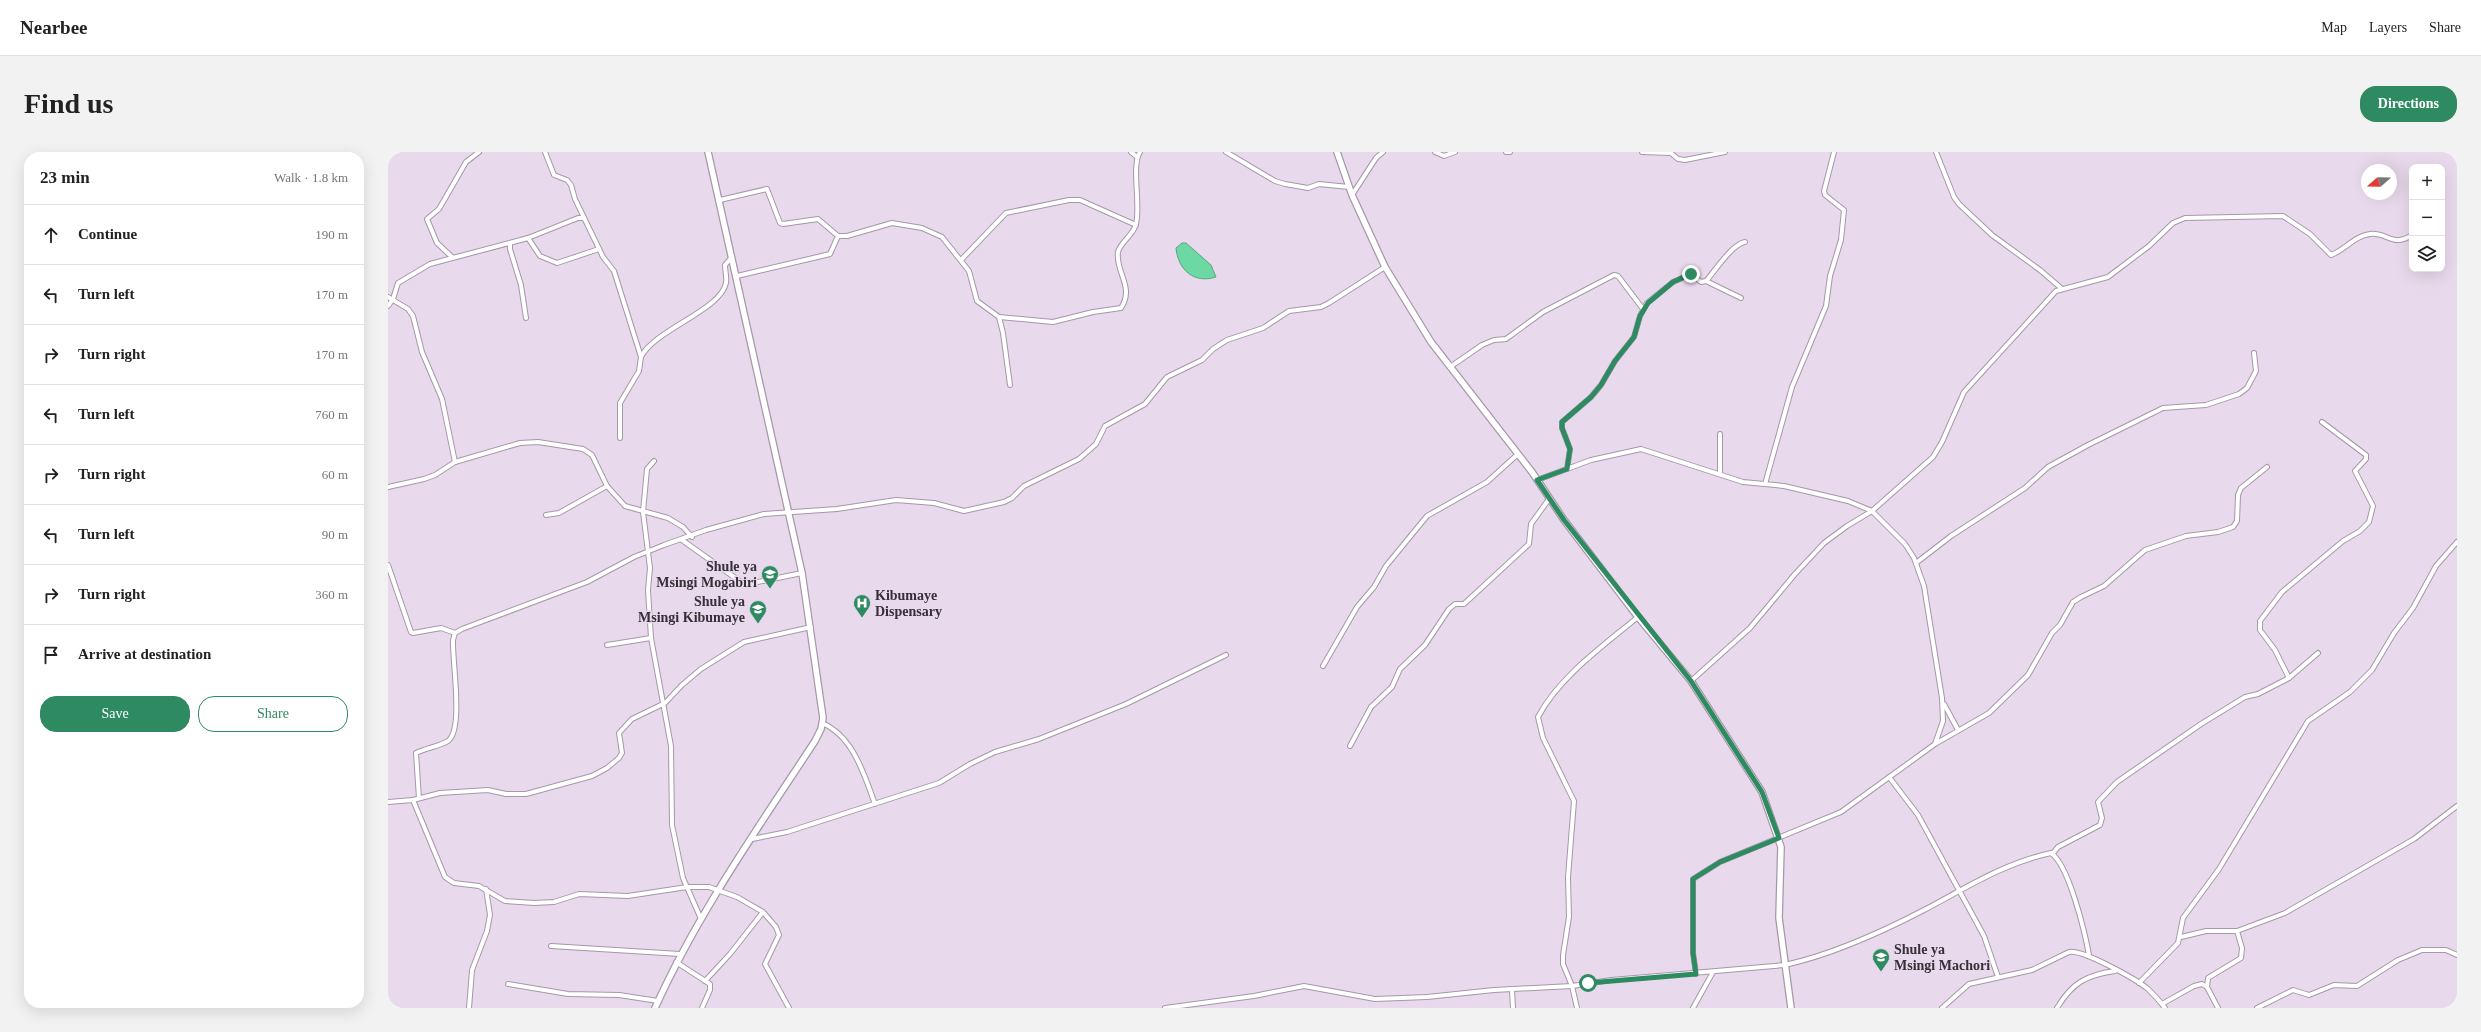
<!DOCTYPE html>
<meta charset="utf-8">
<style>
:root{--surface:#fff;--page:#f2f2f2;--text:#222;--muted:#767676;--line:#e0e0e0;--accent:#2e8a60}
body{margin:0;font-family:Georgia,serif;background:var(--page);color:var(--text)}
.controls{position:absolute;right:12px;top:12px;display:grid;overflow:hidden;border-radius:8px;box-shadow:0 4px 16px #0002}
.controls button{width:36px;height:36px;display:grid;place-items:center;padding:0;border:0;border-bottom:1px solid var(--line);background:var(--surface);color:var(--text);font:20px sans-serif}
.compass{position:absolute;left:1973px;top:12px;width:36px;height:36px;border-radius:50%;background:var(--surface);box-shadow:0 4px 16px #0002;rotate:250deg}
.stop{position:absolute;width:12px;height:12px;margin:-9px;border:3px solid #2e8a60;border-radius:50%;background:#fff}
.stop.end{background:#2e8a60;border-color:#fff;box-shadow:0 1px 4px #0008}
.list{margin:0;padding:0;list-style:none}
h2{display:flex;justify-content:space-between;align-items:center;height:52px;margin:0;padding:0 16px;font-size:17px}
h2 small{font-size:13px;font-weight:400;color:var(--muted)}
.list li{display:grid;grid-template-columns:26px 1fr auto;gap:12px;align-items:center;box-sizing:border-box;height:60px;padding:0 16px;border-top:1px solid var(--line)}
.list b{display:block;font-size:15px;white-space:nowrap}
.list em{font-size:13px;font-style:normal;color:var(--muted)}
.actions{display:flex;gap:8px;padding:12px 16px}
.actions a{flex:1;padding:9px 0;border:1px solid var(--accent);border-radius:16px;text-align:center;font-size:14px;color:var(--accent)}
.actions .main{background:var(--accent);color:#fff}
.icon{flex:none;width:22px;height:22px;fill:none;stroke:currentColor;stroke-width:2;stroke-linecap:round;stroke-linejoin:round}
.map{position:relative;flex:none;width:2069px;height:856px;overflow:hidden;border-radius:16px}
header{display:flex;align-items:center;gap:24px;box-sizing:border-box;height:56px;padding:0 20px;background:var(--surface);border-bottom:1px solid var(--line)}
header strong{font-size:19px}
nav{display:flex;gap:22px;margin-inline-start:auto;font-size:14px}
.intro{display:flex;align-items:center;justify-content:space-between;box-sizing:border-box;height:96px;padding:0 24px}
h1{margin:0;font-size:28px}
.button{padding:10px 18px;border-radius:16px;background:var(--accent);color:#fff;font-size:14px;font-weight:700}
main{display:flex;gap:24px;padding:0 24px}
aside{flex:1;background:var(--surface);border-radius:16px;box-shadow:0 4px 16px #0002}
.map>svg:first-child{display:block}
.water{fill:#6cd8a3;stroke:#5ca582}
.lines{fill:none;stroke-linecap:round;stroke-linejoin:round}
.street-casing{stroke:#a697a9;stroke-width:6}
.secondary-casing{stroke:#a697a9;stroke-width:8}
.street{stroke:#fff;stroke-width:4}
.secondary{stroke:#fff;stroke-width:5.5}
.route{stroke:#2e8a60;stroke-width:5}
.labels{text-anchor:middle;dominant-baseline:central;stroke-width:3;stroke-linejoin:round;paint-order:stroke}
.poi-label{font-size:14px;font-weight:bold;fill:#352f36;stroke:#e9d9ec;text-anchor:end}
</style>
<header>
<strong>Nearbee</strong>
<nav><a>Map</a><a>Layers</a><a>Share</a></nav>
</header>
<div class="intro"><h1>Find us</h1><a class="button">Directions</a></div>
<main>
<aside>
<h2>23 min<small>Walk · 1.8 km</small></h2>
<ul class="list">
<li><svg class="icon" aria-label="ahead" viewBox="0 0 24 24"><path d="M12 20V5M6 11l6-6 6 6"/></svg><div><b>Continue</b></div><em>190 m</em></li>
<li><svg class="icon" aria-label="left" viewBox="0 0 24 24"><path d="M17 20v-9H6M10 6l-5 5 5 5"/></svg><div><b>Turn left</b></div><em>170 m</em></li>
<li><svg class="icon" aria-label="right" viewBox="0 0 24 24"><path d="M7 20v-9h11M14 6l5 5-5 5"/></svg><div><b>Turn right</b></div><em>170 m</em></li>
<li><svg class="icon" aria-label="left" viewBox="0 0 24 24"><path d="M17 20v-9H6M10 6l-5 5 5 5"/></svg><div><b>Turn left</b></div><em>760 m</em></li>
<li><svg class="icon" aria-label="right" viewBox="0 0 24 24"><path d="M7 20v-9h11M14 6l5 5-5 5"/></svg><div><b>Turn right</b></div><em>60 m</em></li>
<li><svg class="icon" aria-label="left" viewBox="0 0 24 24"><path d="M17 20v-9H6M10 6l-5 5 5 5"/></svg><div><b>Turn left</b></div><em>90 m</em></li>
<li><svg class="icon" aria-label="right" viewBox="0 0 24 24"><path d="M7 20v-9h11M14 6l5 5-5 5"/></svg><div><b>Turn right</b></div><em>360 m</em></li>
<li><svg class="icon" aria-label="arrive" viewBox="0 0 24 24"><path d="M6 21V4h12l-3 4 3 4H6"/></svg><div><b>Arrive at destination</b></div></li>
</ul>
<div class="actions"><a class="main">Save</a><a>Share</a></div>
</aside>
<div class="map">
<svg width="2069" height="856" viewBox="0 0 2069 856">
<rect width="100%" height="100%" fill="#e9d9ec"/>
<path class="water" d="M794,91H798L823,113L828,125C806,132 790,118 788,96Z"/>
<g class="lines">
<g class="street-casing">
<g id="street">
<polyline points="157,0 166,23 179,28 183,33 187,47 215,105 226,119 253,205 251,219 232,251 232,286"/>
<polyline points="743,0 749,5"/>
<polyline points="838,0 887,29 897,32 920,36 931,32 961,35"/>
<polyline points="1047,0 1056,4 1067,0"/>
<polyline points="1118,0 1122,0"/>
<polyline points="1254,0 1283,1 1290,7 1297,8 1337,0"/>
<polyline points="1548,0 1566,45 1571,52 1604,83 1652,118 1673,136"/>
<polyline points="964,43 988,6 995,0"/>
<polyline points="332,48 379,37 392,71 395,72 430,67 450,84 459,84 504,71 534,76 554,85 581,119 589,149 611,165 615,181 622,233"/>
<polyline points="140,86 152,104 169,111 211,97"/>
<polyline points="122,91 122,97 133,133 138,166"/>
<polyline points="64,105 49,91 39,67 51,57 78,10 91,0"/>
<polyline points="573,108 618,61 681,48 692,48 748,73"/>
<polyline points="349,124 442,102 450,84"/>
<polyline points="1318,129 1353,146"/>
<polyline points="0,145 20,157 25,164 34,200 54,247 67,310"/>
<polyline points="0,154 5,147 10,131 42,112 140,86 190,66 196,66"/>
<path d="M611,165L665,170L705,160L733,156C747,135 727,120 730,100C733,89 745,84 748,72C753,53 743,14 752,0"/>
<path d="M253,205C266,178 333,158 338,131C339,126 337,119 337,113L344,105"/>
<polyline points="1062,215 1094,193 1106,188 1118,187 1155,160 1226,123 1230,124 1255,157"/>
<polyline points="1332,282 1332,322"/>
<polyline points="266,309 259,317 255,360 262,416 260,438 263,486 283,594 284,673 295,726 313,767"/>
<path d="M1179,317L1182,297L1174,276V270L1203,245L1213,233L1227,209L1246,185L1252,164L1259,151L1285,130L1303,122L1313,130L1318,129C1327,119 1344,92 1357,90"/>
<polyline points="1149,328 1203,308 1253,297 1355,330 1396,334 1460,349 1484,359 1517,392 1526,406 1536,434 1554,546 1555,569 1547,592"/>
<polyline points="1377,332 1404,235 1438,154 1442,124 1453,88 1456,58 1437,43 1436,39 1446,0"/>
<polyline points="0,335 36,327 47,323 67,310 132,291 150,290 195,297 204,303 219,334 237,354 280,366 295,375 304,385"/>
<polyline points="158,363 171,361 219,334"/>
<polyline points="294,388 353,430 360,432 414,421"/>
<polyline points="1528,411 1563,384 1637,336 1660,315 1700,293 1775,256 1818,253 1851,242 1859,236 1868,219 1866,201"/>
<polyline points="0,413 23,480 25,481 53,476 67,481"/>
<polyline points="219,493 263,486"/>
<polyline points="935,514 969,455 986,435 998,414 1039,364 1099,330 1130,302"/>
<polyline points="1901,526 1887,498 1872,478 1872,469 1894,440 1955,389 1972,379 1981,370 1985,354 1967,319 1978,307 1978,303 1934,270"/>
<path d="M1303,529L1362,476L1407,422L1436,391L1459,374L1484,359L1545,305L1554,290L1576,240L1668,139L1720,125L1761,94L1785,71L1797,66L1895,64L1922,82L1943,103C1957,98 1966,84 1982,82C2000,80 2004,96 2024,83"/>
<polyline points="1556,552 1570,578"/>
<path d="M434,571C465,584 476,622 487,652"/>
<polyline points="962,594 983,555 1004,535 1012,517 1037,493 1061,457 1067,452 1076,452 1141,392 1143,372 1161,347"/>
<polyline points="1501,625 1530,663 1596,784 1610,825"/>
<path d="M31,646L28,601C38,596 52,594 60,589C76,577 64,509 65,488L67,481L74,477L199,430L246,405L276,393L318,378L376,362L449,357L508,348L546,351L576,359L616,350L624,346L636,334L691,307L708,292L717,274L757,252L779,225L814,208L825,197L839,188L875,176L901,159L933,155L941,151L997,115"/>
<polyline points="25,648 57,725 66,731 91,734 117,749 146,751 166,750 191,742 240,744 299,735 321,735 349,745 375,760 388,775 391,783 377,812 401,856"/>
<polyline points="0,650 25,648 52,641 100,638 118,642 138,642 204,624 219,616 231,606 234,601 231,581 244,567 277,551 294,533 313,517 356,490 423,475"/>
<polyline points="364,687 399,680 551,631 582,612 607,600 651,587 738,552 838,503"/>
<polyline points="1665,701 1670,695 1712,673 1714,666 1710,650 1729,630 1813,572 1857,545 1870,542 1901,526 1930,501"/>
<polyline points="1793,785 1818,779 1849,779 1897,761 2026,687 2069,654"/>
<polyline points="163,794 292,802"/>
<polyline points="288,810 322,832 322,838 314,856"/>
<polyline points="1308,822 1305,801 1305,727 1332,710 1453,660 1547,592 1601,561 1640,523 1664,481 1672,473 1685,450 1693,445 1716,434 1757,398 1798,384 1830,380 1845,375 1849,369 1850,343 1853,336 1879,315"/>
<polyline points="317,829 342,802 375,760"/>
<polyline points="1751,831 1790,791 1795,766 1831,717 1920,569 1962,540 1984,518 2006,481 2025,456 2048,414 2069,390"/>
<polyline points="120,832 180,842 231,843 270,849"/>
<polyline points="1819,835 1820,826 1853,806 1854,796 1849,779"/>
<polyline points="1124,838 1125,856"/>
<polyline points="1774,852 1806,834 1814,832 1819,835 1830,856"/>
<polyline points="81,856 84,818 99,779 102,763 98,737"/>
<path d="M777,856L866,844L916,834L987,847L1039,845L1106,838L1184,834L1223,828L1397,813C1446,802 1492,781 1536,758C1578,736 1616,711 1663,701C1681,713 1697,781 1701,803"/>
<path d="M1189,856L1184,834L1175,812V803L1181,765L1180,725L1186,649L1155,586L1150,565C1171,525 1216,493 1250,465"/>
<polyline points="1305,856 1325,820"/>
<path d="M1554,856L1581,832L1644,818L1681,800C1695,797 1749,828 1760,837C1766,843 1772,849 1777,856"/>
<path d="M1669,856C1684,831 1698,823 1727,819"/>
<polyline points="1869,856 1905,838 1921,843 1946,833 1969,834 2010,808 2034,798 2058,798 2069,803"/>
</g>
</g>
<g class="secondary-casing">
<g id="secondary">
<polyline points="949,0 964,43 997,115 1043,190 1144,320 1176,368 1250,465 1303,529 1374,640 1393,695 1391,766 1403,856"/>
<path d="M267,856C310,761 370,676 427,589L433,577L435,566L414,421L320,0"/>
</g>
</g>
<use href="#street" class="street"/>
<use href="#secondary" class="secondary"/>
</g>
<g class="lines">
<polyline class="route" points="1200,831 1308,822 1305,801 1305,727 1332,710 1391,686 1374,640 1303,529 1176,368 1149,328 1179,317 1182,297 1174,276 1174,270 1203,245 1213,233 1227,209 1246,185 1252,164 1260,151 1285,130 1303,122"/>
</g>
<defs>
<g id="school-pin" transform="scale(0.9)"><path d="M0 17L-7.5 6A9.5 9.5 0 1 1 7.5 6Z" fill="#2e8a60" stroke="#e9d9ec"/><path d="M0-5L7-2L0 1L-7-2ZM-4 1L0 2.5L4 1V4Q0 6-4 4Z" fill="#fff"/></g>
<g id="hospital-pin" transform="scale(0.9)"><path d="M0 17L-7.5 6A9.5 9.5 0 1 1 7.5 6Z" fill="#2e8a60" stroke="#e9d9ec"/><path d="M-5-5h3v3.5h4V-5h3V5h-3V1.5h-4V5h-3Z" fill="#fff"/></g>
</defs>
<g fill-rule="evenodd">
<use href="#school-pin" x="382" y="422"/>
<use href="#hospital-pin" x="474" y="451"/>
<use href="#school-pin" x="370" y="457"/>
<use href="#school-pin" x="1493" y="805"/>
</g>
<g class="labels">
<g class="poi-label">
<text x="369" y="414">Shule ya<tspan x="369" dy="16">Msingi Mogabiri</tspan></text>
<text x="487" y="443" text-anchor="start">Kibumaye<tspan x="487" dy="16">Dispensary</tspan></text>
<text x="357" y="449">Shule ya<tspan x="357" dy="16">Msingi Kibumaye</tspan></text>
<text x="1506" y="797" text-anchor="start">Shule ya<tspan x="1506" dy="16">Msingi Machori</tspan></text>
</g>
</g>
</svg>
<div class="controls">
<button>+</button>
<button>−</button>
<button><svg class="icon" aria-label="layers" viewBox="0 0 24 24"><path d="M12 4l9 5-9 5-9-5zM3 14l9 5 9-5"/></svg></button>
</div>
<svg class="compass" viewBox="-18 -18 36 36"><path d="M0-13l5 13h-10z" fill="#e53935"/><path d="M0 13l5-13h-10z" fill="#767676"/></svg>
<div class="stop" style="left:1200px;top:831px"></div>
<div class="stop end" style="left:1303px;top:122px"></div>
</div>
</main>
